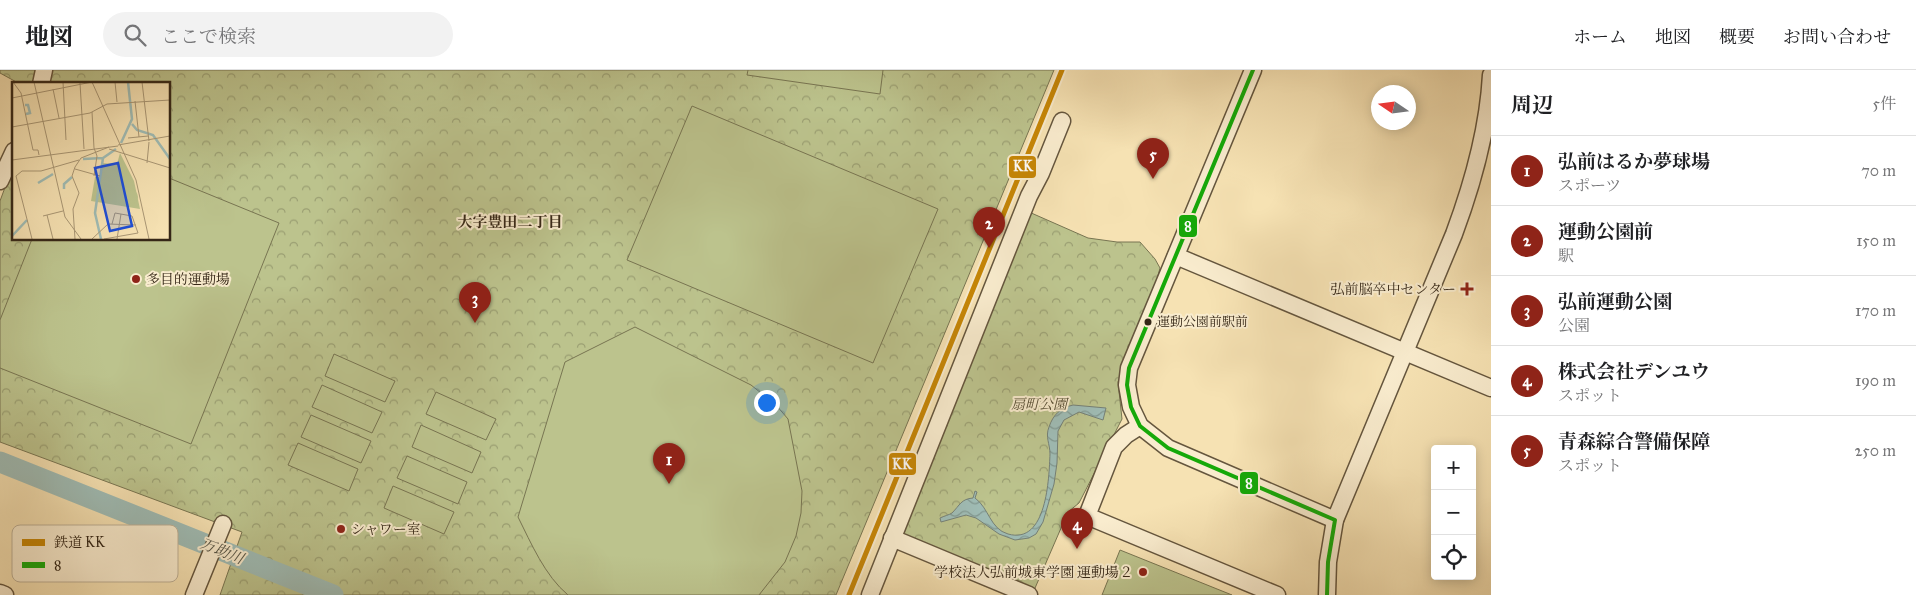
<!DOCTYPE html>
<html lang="ja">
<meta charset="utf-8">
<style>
:root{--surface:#fff;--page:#f2f2f2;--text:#202124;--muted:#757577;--line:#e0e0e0;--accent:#8f2418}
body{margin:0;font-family:"IM FELL Great Primer","Noto Serif JP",serif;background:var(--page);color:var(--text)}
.controls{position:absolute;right:15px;bottom:15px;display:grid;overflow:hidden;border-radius:5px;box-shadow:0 2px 12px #0003}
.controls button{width:45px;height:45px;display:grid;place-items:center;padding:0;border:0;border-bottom:1px solid var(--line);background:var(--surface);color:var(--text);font:25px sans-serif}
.compass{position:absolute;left:1371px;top:15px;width:45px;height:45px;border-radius:50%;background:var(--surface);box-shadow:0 2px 12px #0003;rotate:283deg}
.you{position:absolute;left:766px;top:332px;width:18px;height:18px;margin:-12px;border:4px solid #fff;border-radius:50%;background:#1a73e8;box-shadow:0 0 0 8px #1a73e833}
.badge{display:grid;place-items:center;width:32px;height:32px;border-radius:50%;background:var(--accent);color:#fff;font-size:16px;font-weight:700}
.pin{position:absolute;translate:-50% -41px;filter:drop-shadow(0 1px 2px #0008)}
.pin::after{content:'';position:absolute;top:26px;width:18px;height:15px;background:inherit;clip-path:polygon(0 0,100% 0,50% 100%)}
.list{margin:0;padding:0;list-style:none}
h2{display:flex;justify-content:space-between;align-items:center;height:65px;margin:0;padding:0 20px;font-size:21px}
h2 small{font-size:16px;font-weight:400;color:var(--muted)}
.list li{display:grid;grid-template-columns:32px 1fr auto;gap:15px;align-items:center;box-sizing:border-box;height:70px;padding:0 20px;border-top:1px solid var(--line)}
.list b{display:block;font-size:19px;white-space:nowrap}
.list p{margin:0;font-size:16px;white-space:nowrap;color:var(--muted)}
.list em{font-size:16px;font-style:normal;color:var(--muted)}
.icon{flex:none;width:28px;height:28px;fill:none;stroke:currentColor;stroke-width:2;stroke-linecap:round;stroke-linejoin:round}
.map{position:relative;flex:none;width:1491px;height:525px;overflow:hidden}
header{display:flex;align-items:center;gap:30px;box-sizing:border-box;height:70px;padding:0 25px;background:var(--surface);border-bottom:1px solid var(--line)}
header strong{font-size:24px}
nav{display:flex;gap:28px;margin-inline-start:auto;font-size:18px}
.search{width:350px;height:45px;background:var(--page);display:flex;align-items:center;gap:12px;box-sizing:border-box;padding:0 18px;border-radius:28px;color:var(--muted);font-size:19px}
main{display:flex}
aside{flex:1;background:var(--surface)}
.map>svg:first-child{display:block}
.park{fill:url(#park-crowns);stroke:#787552}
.garden{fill:#bcc38d;stroke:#787552}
.water{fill:url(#water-waves);stroke:#758076}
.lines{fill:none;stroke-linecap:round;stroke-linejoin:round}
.river{stroke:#9fbcb5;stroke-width:21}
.minor-casing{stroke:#65563e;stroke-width:19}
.minor{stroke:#f9ecce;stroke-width:16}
.bus-1-casing{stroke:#f9ecce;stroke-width:8}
.bus-1{stroke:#15a909;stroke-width:4}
.rail-1-casing{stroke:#f9ecce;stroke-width:9}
.rail-1{stroke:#c68606;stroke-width:5}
.poi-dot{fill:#8f2418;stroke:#f9ecce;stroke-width:2}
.bus-dot{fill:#352717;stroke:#f9ecce;stroke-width:2}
.labels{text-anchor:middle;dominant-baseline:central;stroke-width:4;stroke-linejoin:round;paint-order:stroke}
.bus-label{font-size:13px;fill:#352717;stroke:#f9ecce;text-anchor:start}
.poi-label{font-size:14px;fill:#352717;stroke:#f9ecce;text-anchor:start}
.park-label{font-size:14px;font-style:italic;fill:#574e34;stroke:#f9ecce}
.neighbourhood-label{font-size:15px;font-weight:bold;fill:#352717;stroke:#f9ecce}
.water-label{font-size:15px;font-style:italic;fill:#555446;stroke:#f9ecce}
.inset-river{fill:none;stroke:#9fbcb5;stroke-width:2.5}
.inset-road{fill:none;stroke:#a99775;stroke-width:1}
.view{fill:#1d4ed8;fill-opacity:0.15;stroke:#1d4ed8;stroke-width:2.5}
.inset-edge{fill:none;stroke:#352717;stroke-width:2.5}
.key{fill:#f9ecce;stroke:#beb197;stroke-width:1}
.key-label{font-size:14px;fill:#352717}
.line-badge{stroke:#f9ecce;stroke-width:2}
.badge-label{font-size:14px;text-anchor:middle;font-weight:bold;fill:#fff}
</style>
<header>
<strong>地図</strong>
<div class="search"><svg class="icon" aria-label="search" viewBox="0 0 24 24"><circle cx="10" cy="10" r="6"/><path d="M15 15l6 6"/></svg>ここで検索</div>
<nav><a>ホーム</a><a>地図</a><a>概要</a><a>お問い合わせ</a></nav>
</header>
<main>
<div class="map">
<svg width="1491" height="525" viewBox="0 0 1491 525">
<defs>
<pattern id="park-crowns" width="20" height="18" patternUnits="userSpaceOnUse" patternTransform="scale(1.25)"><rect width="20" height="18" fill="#bcc38d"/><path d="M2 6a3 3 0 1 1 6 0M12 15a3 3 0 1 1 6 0" fill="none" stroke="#9a9e72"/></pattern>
<pattern id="water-waves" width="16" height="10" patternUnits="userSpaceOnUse" patternTransform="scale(1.25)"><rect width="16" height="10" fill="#9fbcb5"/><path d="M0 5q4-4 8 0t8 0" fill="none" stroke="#829992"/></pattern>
</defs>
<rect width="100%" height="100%" fill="#f6e2b3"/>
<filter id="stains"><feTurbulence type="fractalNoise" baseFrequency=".004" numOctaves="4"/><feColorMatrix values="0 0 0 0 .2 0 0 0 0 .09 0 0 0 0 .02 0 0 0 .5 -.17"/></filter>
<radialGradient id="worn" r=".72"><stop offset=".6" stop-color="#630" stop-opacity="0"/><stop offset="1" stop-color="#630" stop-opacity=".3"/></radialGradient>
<g class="park">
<polygon points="0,0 1054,0 836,525 220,525 242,462 0,372 0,131 14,93 14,169 169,169 169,14 20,14 0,3"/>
<polygon points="1029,142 1088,168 1117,172 1140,172 1155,189 1160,198 1151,232 1134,267 1118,312 1122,349 1079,433 1068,442 1032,525 899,464"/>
</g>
<g class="garden">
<polygon points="748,0 883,0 880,24 747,5"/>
<polygon points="692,36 938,139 873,293 627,190"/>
<polygon points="169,108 279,153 191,374 0,298 0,250 32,169 169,169"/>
<path d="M635,257L751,315L776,335L788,349L802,421L801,443L796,466L785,492L759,525H568C545,506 531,473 518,447L565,292Z"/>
<polygon points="334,284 395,311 385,332 325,306"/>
<polygon points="322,315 382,342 372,363 312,337"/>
<polygon points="436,322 496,349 486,370 426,344"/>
<polygon points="311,345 371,371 361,393 301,367"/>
<polygon points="421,355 481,382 472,403 412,377"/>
<polygon points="298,373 358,399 349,421 288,395"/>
<polygon points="407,386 467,412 458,434 397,408"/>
<polygon points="393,416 454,442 444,464 384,438"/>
<polygon points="1120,480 1232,525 1102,525"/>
</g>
<path class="water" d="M1073,335L1106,338L1103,350L1079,342L1064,350L1058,361L1057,393L1054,414L1043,452L1036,464L1029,468L1015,470L999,464L976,448L966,445L941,452L940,448C944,446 949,445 952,443C960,435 961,429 973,428L975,421L977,422L975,428C989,438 990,459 1008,464C1047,475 1049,408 1050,384C1050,374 1045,367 1049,357C1053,345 1060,338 1073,335Z"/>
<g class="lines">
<polyline class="river" points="0,392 333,525"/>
<g class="minor-casing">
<g id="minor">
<polyline points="1253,0 1129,298 1127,315 1131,337 1140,356 1168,378 1335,450"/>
<polyline points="41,14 44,0"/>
<polyline points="0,111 14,81"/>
<polyline points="1176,186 1491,318"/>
<polyline points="1140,356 1126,365 1114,377 1087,446 1277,525"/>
<polyline points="892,468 1029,525"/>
<polyline points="0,523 5,525"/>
<polyline points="194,525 223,454"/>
<polyline points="870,525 1029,126 1041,103 1062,51"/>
<path d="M1327,525L1328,492L1335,450L1454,164C1473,113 1488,60 1491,5"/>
</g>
</g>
<use href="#minor" class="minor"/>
<g class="bus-1-casing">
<polyline id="bus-1" points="1253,0 1129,298 1127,315 1131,337 1140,356 1168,378 1335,450 1328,492 1327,525"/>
</g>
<use href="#bus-1" class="bus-1"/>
<g class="rail-1-casing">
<polyline id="rail-1" points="849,525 1062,0"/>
</g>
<use href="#rail-1" class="rail-1"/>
</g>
<g class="poi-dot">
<circle cx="136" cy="209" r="5"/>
<path d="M1464.5 211.5h5v5h5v5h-5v5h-5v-5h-5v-5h5z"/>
<circle cx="341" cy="459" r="5"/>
<circle cx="1143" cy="502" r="5"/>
</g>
<circle class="bus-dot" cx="1148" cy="252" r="4.5"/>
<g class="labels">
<g class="bus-label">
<text x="1157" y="252">運動公園前駅前</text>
</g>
<g class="poi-label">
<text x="146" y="209">多目的運動場</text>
<text x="1456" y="219" text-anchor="end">弘前脳卒中センター</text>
<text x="351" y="459">シャワー室</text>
<text x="1133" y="502" text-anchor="end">学校法人弘前城東学園 運動場２</text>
</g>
<g class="park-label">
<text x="1039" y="334">扇町公園</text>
</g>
<g class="neighbourhood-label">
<text x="510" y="152">大字豊田二丁目</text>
</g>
<g class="water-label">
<text transform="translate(222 481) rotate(22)">万助川</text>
</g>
</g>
<g transform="translate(12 12)">
<rect width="158" height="158" fill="#f6e2b3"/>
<path d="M108,71L122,99L128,127L79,119L83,95H88L90,81L105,82Z" fill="#bcc38d"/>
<path d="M112 115a7 7 0 1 1 14 0a7 7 0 1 1-14 0Z" fill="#bcc38d"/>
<path class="inset-river" d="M13,23H16L18,31L14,32M120,42L125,48L141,53L158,77M109,61L120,37L116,0M71,77L91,76L104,67M26,101L41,92M52,107V102L60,95M0,154L15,138M89,157L83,131L91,76"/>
<path class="inset-road" d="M1,0L9,11L21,68H26L27,73M22,0L53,135L69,157M51,0L54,58M80,0L124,98L137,157M103,0L105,20M130,0L137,59M68,1L72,67M41,7L47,36M0,16L80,0M123,19L127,55M80,30L82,66L85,74L82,94M0,45L78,31L95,22L158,18M116,56L136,54M106,63L158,54M97,67L158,86M0,78L106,64M135,81L137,60M63,87L88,94M35,133L41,157M31,134L51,129M20,157L4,94L10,89H29L67,78M63,157L61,127L67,111L60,94L63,85L69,76L97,65M80,157L96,142L124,143M92,157L126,151L120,134L103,131L100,142M105,157L109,132"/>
<path class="view" d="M106,81L120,144L98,149L83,86Z"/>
<rect width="158" height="158" class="inset-edge"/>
</g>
<rect x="12" y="455" width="166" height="57" rx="8" class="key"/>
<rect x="22" y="469" width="23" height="7" fill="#c68606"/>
<rect x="22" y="492" width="23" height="6" fill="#15a909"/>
<g class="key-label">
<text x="54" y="477">鉄道 KK</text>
<text x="54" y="500">8</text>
</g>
<g class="line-badge">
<rect x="1008" y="85" width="29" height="24" rx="5" fill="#c68606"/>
<rect x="1178" y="144" width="20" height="24" rx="5" fill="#15a909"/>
<rect x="888" y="382" width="29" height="24" rx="5" fill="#c68606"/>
<rect x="1239" y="401" width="20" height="24" rx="5" fill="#15a909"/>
</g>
<g class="badge-label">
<text x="1023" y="101">KK</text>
<text x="1188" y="161">8</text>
<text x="902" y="399">KK</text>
<text x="1249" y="418">8</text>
</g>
<rect width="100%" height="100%" filter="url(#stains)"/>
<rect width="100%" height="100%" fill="url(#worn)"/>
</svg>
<div class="controls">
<button>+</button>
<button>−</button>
<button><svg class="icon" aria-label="locate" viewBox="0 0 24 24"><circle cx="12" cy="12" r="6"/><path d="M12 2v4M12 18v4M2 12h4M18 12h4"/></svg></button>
</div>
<svg class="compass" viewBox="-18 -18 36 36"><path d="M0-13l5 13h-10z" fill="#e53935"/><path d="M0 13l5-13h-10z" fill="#757577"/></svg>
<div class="you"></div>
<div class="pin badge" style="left:669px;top:414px">1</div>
<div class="pin badge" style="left:989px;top:178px">2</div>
<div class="pin badge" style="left:475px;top:253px">3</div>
<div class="pin badge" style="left:1077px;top:479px">4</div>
<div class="pin badge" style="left:1153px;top:109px">5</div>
</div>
<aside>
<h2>周辺<small>5件</small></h2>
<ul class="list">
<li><span class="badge">1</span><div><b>弘前はるか夢球場</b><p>スポーツ</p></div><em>70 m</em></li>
<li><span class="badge">2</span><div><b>運動公園前</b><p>駅</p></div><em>150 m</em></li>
<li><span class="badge">3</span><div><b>弘前運動公園</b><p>公園</p></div><em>170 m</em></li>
<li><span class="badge">4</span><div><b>株式会社デンユウ</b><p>スポット</p></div><em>190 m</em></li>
<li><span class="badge">5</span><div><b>青森綜合警備保障</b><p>スポット</p></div><em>250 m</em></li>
</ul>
</aside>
</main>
